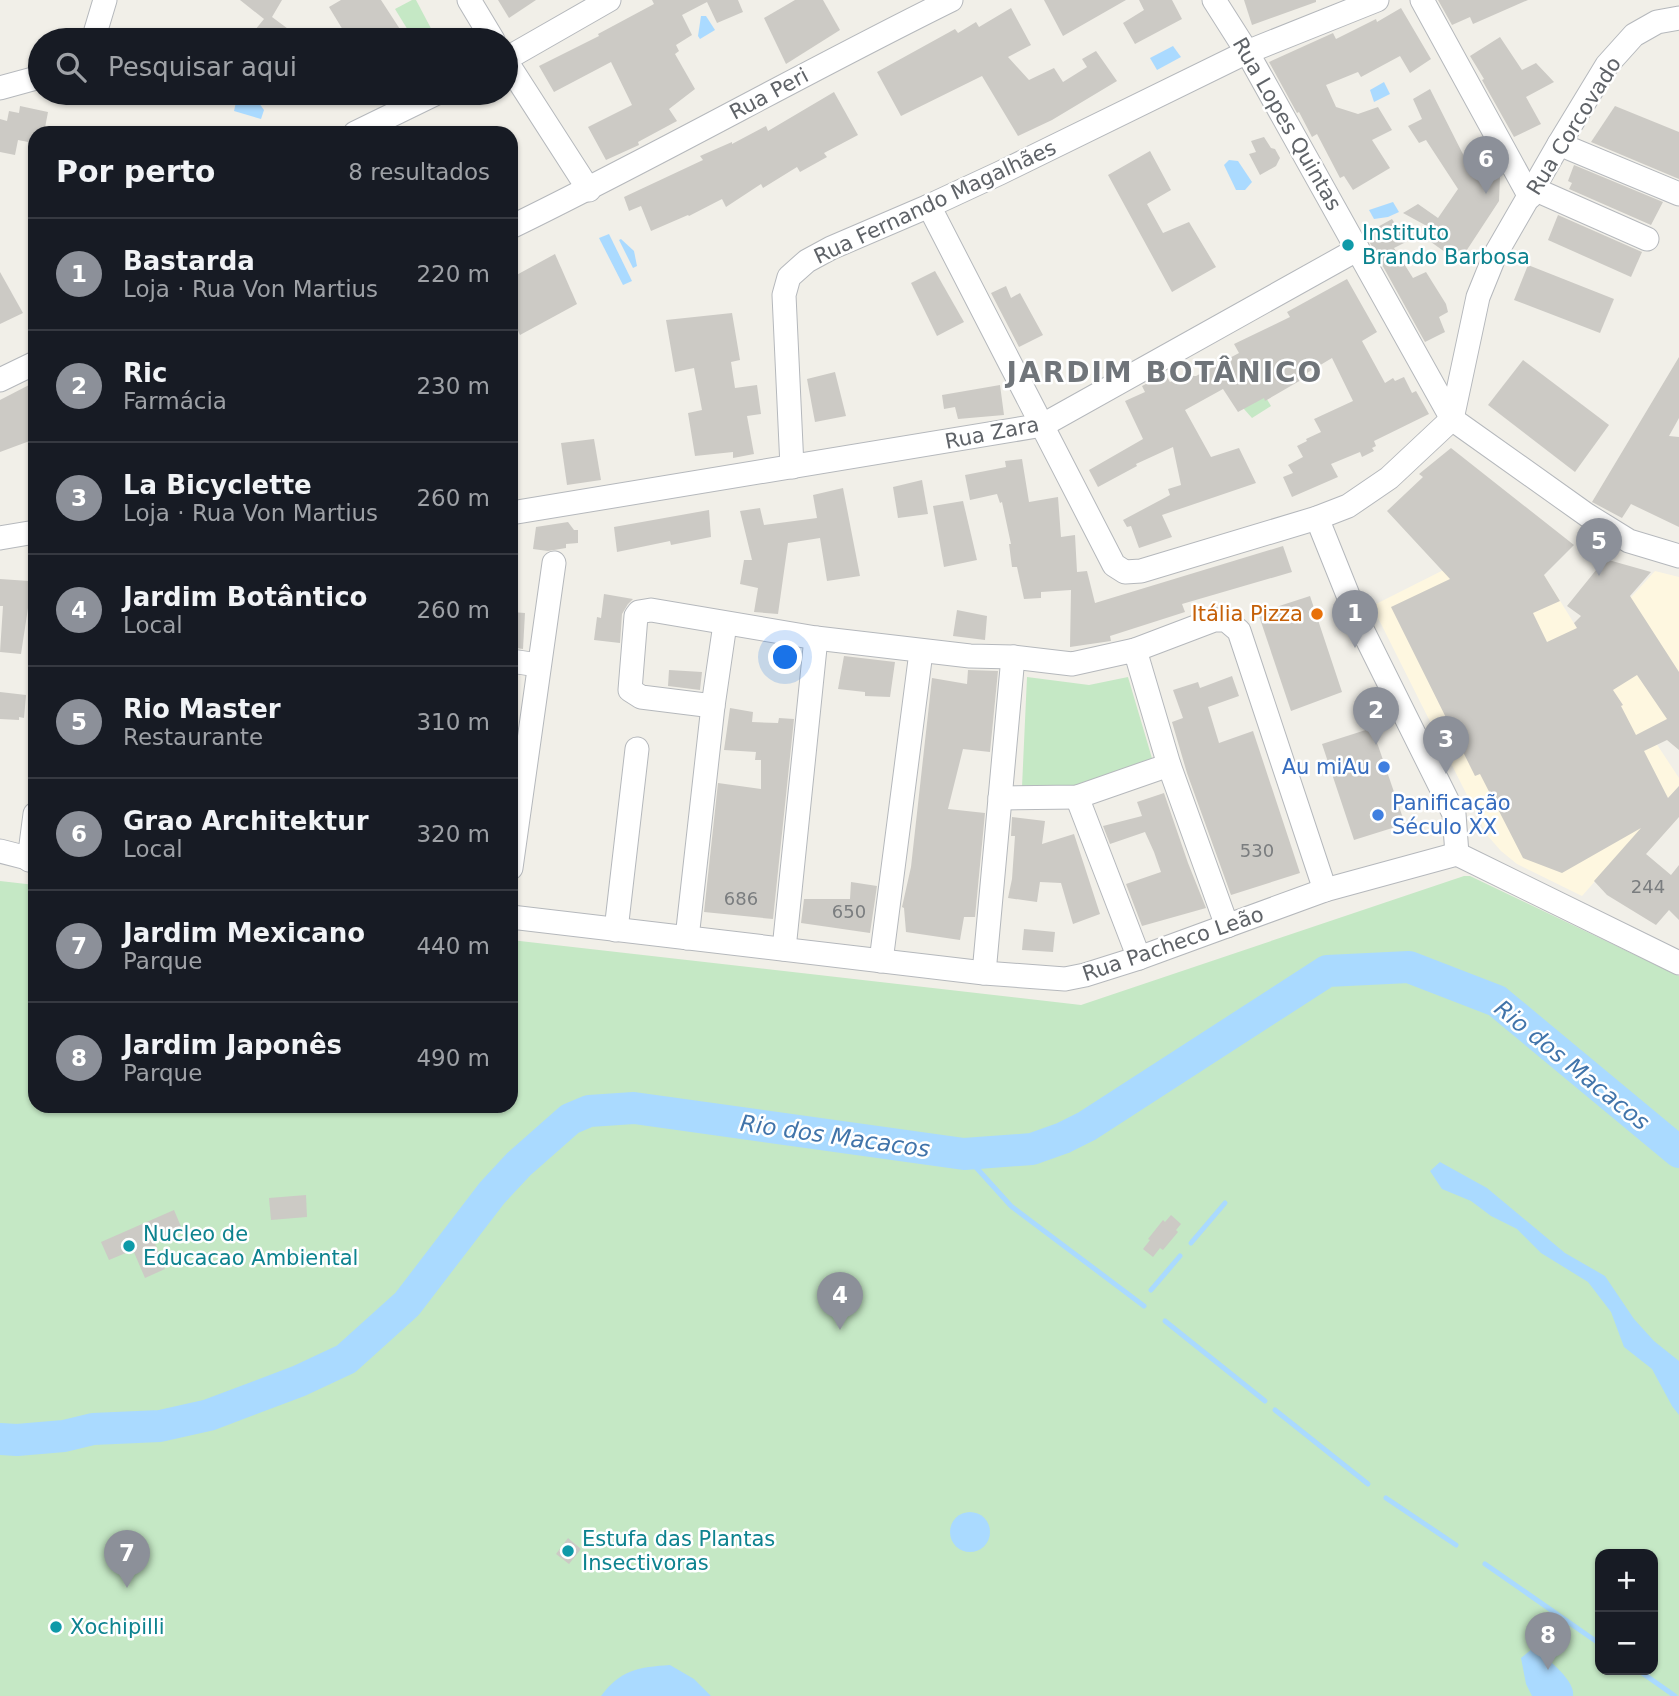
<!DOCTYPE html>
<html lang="pt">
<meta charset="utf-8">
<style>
:root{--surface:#171b24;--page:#20242c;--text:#f1f3f6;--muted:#9ea1a6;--line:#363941;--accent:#8c9099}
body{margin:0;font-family:"DejaVu Sans",sans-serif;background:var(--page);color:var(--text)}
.controls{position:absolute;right:21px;bottom:21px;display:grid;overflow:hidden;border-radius:14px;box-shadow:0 2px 5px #0004}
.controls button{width:63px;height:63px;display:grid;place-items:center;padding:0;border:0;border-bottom:2px solid var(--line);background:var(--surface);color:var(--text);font:35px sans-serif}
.you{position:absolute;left:786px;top:658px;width:24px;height:24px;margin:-18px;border:5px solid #fff;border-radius:50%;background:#1a73e8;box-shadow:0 0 0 10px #1a73e833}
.badge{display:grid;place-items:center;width:46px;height:46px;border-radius:50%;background:var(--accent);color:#fff;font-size:23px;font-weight:700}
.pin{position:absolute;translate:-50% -58px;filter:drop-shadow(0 2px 4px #0008)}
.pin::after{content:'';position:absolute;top:37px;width:24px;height:21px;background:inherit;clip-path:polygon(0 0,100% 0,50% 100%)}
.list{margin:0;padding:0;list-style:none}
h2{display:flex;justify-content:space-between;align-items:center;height:91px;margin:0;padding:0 28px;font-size:30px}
h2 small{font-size:23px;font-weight:400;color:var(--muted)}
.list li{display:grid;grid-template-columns:46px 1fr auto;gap:21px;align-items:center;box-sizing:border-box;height:112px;padding:0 28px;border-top:2px solid var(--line)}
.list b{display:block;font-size:26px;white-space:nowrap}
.list p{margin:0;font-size:23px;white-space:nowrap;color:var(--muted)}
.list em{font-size:23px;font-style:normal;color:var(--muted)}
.icon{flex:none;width:38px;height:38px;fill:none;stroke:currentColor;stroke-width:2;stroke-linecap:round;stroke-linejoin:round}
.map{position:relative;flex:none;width:1679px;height:1696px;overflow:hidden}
.search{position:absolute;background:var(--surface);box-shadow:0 2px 5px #0004;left:28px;top:28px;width:490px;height:77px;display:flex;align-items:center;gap:18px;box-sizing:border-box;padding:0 24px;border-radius:38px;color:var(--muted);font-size:26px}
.panel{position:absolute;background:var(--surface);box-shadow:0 2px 5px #0004;left:28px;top:126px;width:490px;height:987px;border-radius:21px}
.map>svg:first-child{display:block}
.commercial{fill:#fef7e0}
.green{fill:#c5e8c5;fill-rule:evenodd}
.water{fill:#aadaff}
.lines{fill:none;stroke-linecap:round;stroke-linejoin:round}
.stream{stroke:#aadaff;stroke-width:5}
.river{stroke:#aadaff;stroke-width:32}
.building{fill:#cccac5;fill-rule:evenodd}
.minor-casing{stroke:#b5b8bc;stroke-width:25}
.minor{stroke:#fff;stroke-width:23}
.culture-dot{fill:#0f9aa8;stroke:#fff;stroke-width:2.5}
.food-dot{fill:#e8710a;stroke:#fff;stroke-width:2.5}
.shop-dot{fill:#3f7fe0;stroke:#fff;stroke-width:2.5}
.labels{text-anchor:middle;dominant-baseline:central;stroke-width:5;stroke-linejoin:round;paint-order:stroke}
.number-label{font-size:18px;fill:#7a7d7f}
.street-label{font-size:21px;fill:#5f6368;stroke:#fff}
.culture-label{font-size:21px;fill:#0d838f;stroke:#fff;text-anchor:start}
.food-label{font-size:21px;fill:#c56008;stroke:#fff;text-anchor:end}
.shop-label{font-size:21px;fill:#366cbe;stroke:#fff;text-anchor:end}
.water-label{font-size:23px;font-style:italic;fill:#4174aa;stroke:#fff}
.district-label{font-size:28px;font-weight:bold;letter-spacing:2px;fill:#70757a;stroke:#fff}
</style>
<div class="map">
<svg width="1679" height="1696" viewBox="0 0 1679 1696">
<rect width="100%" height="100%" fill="#f1efe8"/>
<polygon class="commercial" points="1505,539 1544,575 1585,641 1593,639 1655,571 1679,577 1679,708 1654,740 1679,778 1679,786 1582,896 1517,864 1501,851 1487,835 1372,606"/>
<g class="green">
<polygon points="412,0 416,0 435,36 427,40 414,40 395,9"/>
<polygon points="1242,358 1271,406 1252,418 1244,409 1221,367"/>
<polygon points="1027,677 1089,685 1128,677 1154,765 1076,790 1022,787"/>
<path d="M1464,876H1470L1679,976V1696H0V881L35,885V1106H511V940L1081,1005ZM1600,1554H1653V1670H1600Z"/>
</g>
<g class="water">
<polygon points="701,16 706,16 715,30 700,39 698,36"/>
<polygon points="1173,46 1181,57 1157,70 1150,58"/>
<polygon points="1384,82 1390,94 1374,102 1370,90"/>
<polygon points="236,102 259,103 264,110 261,119 234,111"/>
<polygon points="1229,160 1238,161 1252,182 1245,190 1236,190 1224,165"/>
<polygon points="1393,202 1399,212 1388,217 1374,219 1369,210"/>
<polygon points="609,234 632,281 623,285 599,238"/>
<polygon points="621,239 634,251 637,266 633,268 619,240"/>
<polygon points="1440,1162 1487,1188 1565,1253 1605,1276 1634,1319 1654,1341 1679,1361 1679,1415 1672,1406 1652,1369 1624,1347 1611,1312 1588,1282 1541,1253 1517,1229 1491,1216 1471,1201 1442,1189 1430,1171"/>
<circle cx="970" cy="1532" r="20"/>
<path d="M1532,1649C1545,1655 1576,1681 1573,1696H1532L1526,1684L1521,1658Z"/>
<path d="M670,1665L694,1679L711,1696H601C620,1670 639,1667 670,1665Z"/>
</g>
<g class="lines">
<g class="stream">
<polyline points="964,1154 1011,1206 1144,1306"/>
<polyline points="1191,1243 1225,1203"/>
<polyline points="1151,1290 1180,1256"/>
<polyline points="1165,1321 1265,1401"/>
<polyline points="1275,1410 1368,1484"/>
<polyline points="1386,1498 1456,1545"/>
<polyline points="1485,1564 1600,1644"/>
<polyline points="1638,1670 1675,1696"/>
</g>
<polyline class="river" points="0,1439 17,1440 64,1436 93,1429 160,1426 209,1415 299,1381 346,1359 407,1304 492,1193 519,1164 570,1119 589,1111 634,1108 964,1154 1032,1149 1063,1138 1087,1126 1327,971 1409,967 1497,1001 1679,1152"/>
</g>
<g class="building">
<polygon points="240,0 282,0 272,17 303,40 247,40 264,19"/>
<polygon points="341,0 381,0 407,40 349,40 329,7"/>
<polygon points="498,0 536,0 509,18"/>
<polygon points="652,0 738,0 743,12 717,23 707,2 682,15 692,35 676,45 679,51 675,54 695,89 669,109 677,121 638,142 639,145 606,160 588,127 632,105 611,62 554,92 539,66 599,36 598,34 654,4"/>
<polygon points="795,0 823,0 840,30 786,64 764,18"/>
<polygon points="1044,0 1126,0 1063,36"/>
<polygon points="1139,0 1172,0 1182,19 1135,44 1123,23 1144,10"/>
<polygon points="1244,0 1316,0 1316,2 1252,25"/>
<polygon points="1438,0 1528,0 1473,24 1470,17 1452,25"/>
<polygon points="1011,8 1031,45 1008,57 1029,80 1054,68 1063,82 1087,67 1082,59 1096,51 1117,81 1052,120 1018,136 982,76 901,116 877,72 955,29 958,33 976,22 979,27"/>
<polygon points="1401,8 1431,59 1410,73 1400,56 1361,77 1358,72 1326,85 1336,107 1358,114 1378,107 1392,130 1372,140 1390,168 1353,190 1344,176 1340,178 1317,134 1312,137 1299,112 1297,113 1269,62 1333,33 1336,39 1376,19 1377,22"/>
<polygon points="1500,37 1522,70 1536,63 1554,82 1526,97 1541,124 1514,137 1482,80 1484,79 1470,56"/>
<polygon points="1430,89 1473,174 1500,176 1499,201 1459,262 1431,242 1436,231 1403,213 1418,204 1438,218 1458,189 1426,140 1419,143 1408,126 1422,119 1413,99"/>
<polygon points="834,92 858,135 824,153 827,157 800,172 797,167 763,188 761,184 726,207 722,199 689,216 688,215 651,231 641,206 629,211 624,197 703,160 700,156 732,142 732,144 766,126 768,131"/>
<polygon points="20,106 48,112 44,133 35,133 33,143 18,140 15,155 0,152 0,119 7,121 9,111 19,113"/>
<polygon points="1615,106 1679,132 1679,179 1591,142"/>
<polygon points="1264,137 1271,148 1275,149 1280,158 1276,166 1260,175 1249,154 1256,152 1251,141"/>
<polygon points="1150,151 1171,190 1147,204 1163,233 1189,222 1216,267 1172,292 1108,175"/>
<polygon points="1574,165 1663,202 1651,225 1569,189 1572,183 1568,181"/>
<polygon points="1558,215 1642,252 1631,277 1548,240"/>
<polygon points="1392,219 1406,242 1394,248 1413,278 1426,272 1446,304 1448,312 1439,317 1445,332 1425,342 1365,234"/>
<polygon points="555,254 577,304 520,335 511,316 511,278"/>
<polygon points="1528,265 1614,299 1600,333 1514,300"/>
<polygon points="935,271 964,322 937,336 911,283"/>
<polygon points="0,272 23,313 0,324"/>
<polygon points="1347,279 1377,332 1362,341 1385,383 1393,378 1395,381 1404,377 1412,393 1416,391 1429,414 1374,441 1376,446 1372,448 1374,451 1362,457 1360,452 1331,464 1338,477 1292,497 1283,477 1293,473 1288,465 1303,457 1297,446 1307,441 1306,439 1321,432 1314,419 1353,401 1332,358 1307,373 1308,376 1265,401 1264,398 1238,412 1223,389 1185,410 1211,457 1239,448 1256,483 1162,515 1172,537 1139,548 1131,526 1127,527 1123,520 1170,495 1168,489 1181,485 1173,447 1136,464 1137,466 1098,487 1089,470 1143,439 1125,401 1145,392 1142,386 1165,374 1170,382 1190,372 1192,376 1196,376 1239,353 1234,344 1290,317 1287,312"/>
<polygon points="1006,286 1011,298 1020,293 1043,335 1019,347 991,293"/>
<polygon points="732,313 740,360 731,362 735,388 757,385 761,414 747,416 754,454 733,458 733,452 695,456 688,413 702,410 694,368 675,372 666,320"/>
<polygon points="1679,357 1679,418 1669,436 1679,437 1679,527 1631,504 1622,518 1592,502"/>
<polygon points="1523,360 1609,425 1575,472 1488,405"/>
<polygon points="835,372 846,416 815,422 807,379"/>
<polygon points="29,385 35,400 35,439 0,452 0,400"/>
<polygon points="1000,385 1004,415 958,419 955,407 944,409 942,395"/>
<polygon points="594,439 601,480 567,485 561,443"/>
<path d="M1451,448L1574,545L1544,575L1560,601L1533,613L1547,642L1577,628L1574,623L1581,616L1567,606L1605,559L1651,572L1630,596L1679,672V750L1667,740L1644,751L1668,798L1679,786V817L1646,854L1671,875L1679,865V920L1669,910L1656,925L1607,895L1594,881L1641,828L1562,873L1523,858L1480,774L1475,776L1391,607L1450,579L1387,511L1423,477L1419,474ZM1637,675L1667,719L1636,735L1621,706L1623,705L1613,690Z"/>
<polygon points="1022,459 1029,502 1058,497 1061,537 1075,535 1077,572 1087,571 1095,603 1283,546 1292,572 1182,604 1185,612 1110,636 1111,641 1070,647 1071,590 1041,592 1041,598 1024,599 1017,567 1012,567 1009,544 1011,544 1002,502 1000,503 997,494 970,500 965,475 1006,467 1005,461"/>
<polygon points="922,480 928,514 898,518 893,487"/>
<polygon points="843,488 860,576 827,581 820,538 788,543 778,614 754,612 758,588 740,584 744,560 752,560 740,511 760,508 764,525 817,518 813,495"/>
<polygon points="963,501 977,560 944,567 933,506"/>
<polygon points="709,510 711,537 671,545 670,541 617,552 614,527"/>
<polygon points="568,522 574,530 578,530 578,543 566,544 566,548 548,551 533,549 536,527"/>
<polygon points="0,579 29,581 28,608 21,654 0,652 3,606 0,606"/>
<polygon points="604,594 633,599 628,604 622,614 620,643 594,640 597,617 601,618"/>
<polygon points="1310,596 1342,692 1291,711 1258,613"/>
<polygon points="957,610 987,616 985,640 953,636"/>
<polygon points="511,612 525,613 523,649 511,647"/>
<polygon points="844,656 895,662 890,697 865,696 865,692 838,689"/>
<polygon points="669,670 702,672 700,690 668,686"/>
<polygon points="968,670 998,671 990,752 963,749 948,809 985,813 975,917 964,917 960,940 906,932 904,908 902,907 911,867 932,678 967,684"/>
<polygon points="1232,676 1239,696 1208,707 1219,743 1253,731 1300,873 1231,895 1187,773 1172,722 1183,718 1173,690 1198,682 1200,688"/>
<polygon points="0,692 26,695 24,718 19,717 19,720 0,719"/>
<polygon points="730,708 753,712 752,722 778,723 779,718 794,719 773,919 704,912 718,783 761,789 761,760 755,760 756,752 724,750"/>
<polygon points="1372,728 1405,824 1354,840 1322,744"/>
<polygon points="1164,793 1188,863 1206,908 1142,926 1126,884 1161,872 1154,852 1145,832 1110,844 1103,826 1142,816 1137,802"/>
<polygon points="1012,817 1045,821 1042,844 1074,834 1100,914 1073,924 1061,883 1040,882 1037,902 1008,898 1012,879 1015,836 1011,836"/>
<polygon points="851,882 877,886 870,933 801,923 804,899 850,899"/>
<polygon points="1024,929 1055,932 1053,952 1022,950"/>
<polygon points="306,1195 307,1217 271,1220 269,1198"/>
<polygon points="174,1210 182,1229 154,1241 165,1269 145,1278 133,1250 109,1260 101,1242"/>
<polygon points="1171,1215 1181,1224 1176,1230 1178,1232 1163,1250 1160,1248 1153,1257 1143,1249 1150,1240 1148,1239 1163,1220 1165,1222"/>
<polygon points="568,1538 581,1549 569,1564 556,1554"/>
</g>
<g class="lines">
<g class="minor-casing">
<g id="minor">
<polyline points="469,0 493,40"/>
<polyline points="1214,0 1247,52 1452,419 1587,515 1629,541 1679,556"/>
<polyline points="1422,0 1530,197"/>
<polyline points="93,40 105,0"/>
<polyline points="506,59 609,0"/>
<polyline points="506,61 589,190"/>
<polyline points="0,88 40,77"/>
<polyline points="355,133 437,93"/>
<polyline points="1559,144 1679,194"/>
<polyline points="1534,189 1647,239"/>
<polyline points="929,206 1114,565 1125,572 1141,571 1317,518 1348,506 1389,478 1452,419 1478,297 1495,255 1559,144 1607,65 1634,35 1657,22 1679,18"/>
<path d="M511,227C659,155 803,73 951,0"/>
<polyline points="0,380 35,363"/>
<polyline points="792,467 784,295 789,277 807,261 831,248 929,206 1000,173 1247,52 1377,0"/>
<polyline points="511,513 1043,425 1358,249"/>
<polyline points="1317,518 1360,625 1454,814 1457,854"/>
<polyline points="0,538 35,532"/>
<polyline points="1135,650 1214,620 1226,620 1239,631 1325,890"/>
<polyline points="511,661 538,665"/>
<polyline points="713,706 641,697 630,690 636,616 639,612 651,610 816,638 970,656 1013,657 1072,664 1135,650 1169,765 1227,926"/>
<polyline points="1077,797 1139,958"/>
<polyline points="1000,798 1077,797 1169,765"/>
<polyline points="0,851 35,860"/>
<polyline points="29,860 35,814"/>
<polyline points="511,868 554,563"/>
<polyline points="511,917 984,973 1065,979 1085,975 1139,958 1325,890 1457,854 1679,963"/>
<polyline points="616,930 637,749"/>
<polyline points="687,938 713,706 725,624"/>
<polyline points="784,949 816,638"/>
<polyline points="881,961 921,652"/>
<polyline points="984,973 1013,657"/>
</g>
</g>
<use href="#minor" class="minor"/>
</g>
<g class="culture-dot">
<circle cx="1348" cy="245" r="7"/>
<circle cx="129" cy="1246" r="7"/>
<circle cx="568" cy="1551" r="7"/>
<circle cx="56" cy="1627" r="7"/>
</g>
<circle class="food-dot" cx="1317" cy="614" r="7"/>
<g class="shop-dot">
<circle cx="1384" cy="767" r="7"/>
<circle cx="1378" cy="815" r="7"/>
</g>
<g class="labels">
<g class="number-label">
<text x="1257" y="850">530</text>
<text x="1648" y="886">244</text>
<text x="741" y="898">686</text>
<text x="849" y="911">650</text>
</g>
<g class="street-label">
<text transform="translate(769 94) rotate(-28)">Rua Peri</text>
<text transform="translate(1287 124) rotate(60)">Rua Lopes Quintas</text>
<text transform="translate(1574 126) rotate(-58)">Rua Corcovado</text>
<text transform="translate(935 202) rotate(-25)">Rua Fernando Magalhães</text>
<text transform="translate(992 433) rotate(-11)">Rua Zara</text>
<text transform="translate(1173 944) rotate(-19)">Rua Pacheco Leão</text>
</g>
<g class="culture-label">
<text x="1362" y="233">Instituto<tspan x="1362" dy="24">Brando Barbosa</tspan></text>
<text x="143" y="1234">Nucleo de<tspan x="143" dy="24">Educacao Ambiental</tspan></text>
<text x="582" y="1539">Estufa das Plantas<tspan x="582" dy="24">Insectivoras</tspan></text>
<text x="70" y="1627">Xochipilli</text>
</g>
<g class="food-label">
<text x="1303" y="614">Itália Pizza</text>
</g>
<g class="shop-label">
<text x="1370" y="767">Au miAu</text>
<text x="1392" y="803" text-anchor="start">Panificação<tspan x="1392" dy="24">Século XX</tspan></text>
</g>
<g class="water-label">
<text transform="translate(1572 1065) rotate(39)">Rio dos Macacos</text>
<text transform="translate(835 1136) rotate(8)">Rio dos Macacos</text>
</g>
<g class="district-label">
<text x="1165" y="372">JARDIM BOTÂNICO</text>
</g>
</g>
</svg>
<div class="controls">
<button>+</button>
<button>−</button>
</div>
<div class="you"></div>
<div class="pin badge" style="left:1355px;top:648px">1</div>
<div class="pin badge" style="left:1376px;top:745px">2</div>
<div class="pin badge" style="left:1446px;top:774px">3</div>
<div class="pin badge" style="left:840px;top:1330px">4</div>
<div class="pin badge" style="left:1599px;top:576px">5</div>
<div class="pin badge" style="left:1486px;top:194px">6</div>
<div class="pin badge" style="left:127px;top:1588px">7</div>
<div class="pin badge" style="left:1548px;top:1670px">8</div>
<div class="search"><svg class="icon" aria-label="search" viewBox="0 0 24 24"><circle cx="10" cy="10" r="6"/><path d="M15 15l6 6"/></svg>Pesquisar aqui</div>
<section class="panel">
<h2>Por perto<small>8 resultados</small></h2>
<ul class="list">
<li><span class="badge">1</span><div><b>Bastarda</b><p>Loja · Rua Von Martius</p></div><em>220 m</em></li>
<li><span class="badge">2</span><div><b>Ric</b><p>Farmácia</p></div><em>230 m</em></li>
<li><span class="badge">3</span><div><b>La Bicyclette</b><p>Loja · Rua Von Martius</p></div><em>260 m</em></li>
<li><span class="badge">4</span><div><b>Jardim Botântico</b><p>Local</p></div><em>260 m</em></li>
<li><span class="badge">5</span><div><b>Rio Master</b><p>Restaurante</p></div><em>310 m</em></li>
<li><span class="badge">6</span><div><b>Grao Architektur</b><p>Local</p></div><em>320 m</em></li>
<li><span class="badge">7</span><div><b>Jardim Mexicano</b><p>Parque</p></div><em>440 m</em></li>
<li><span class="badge">8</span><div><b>Jardim Japonês</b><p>Parque</p></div><em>490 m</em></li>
</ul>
</section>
</div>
